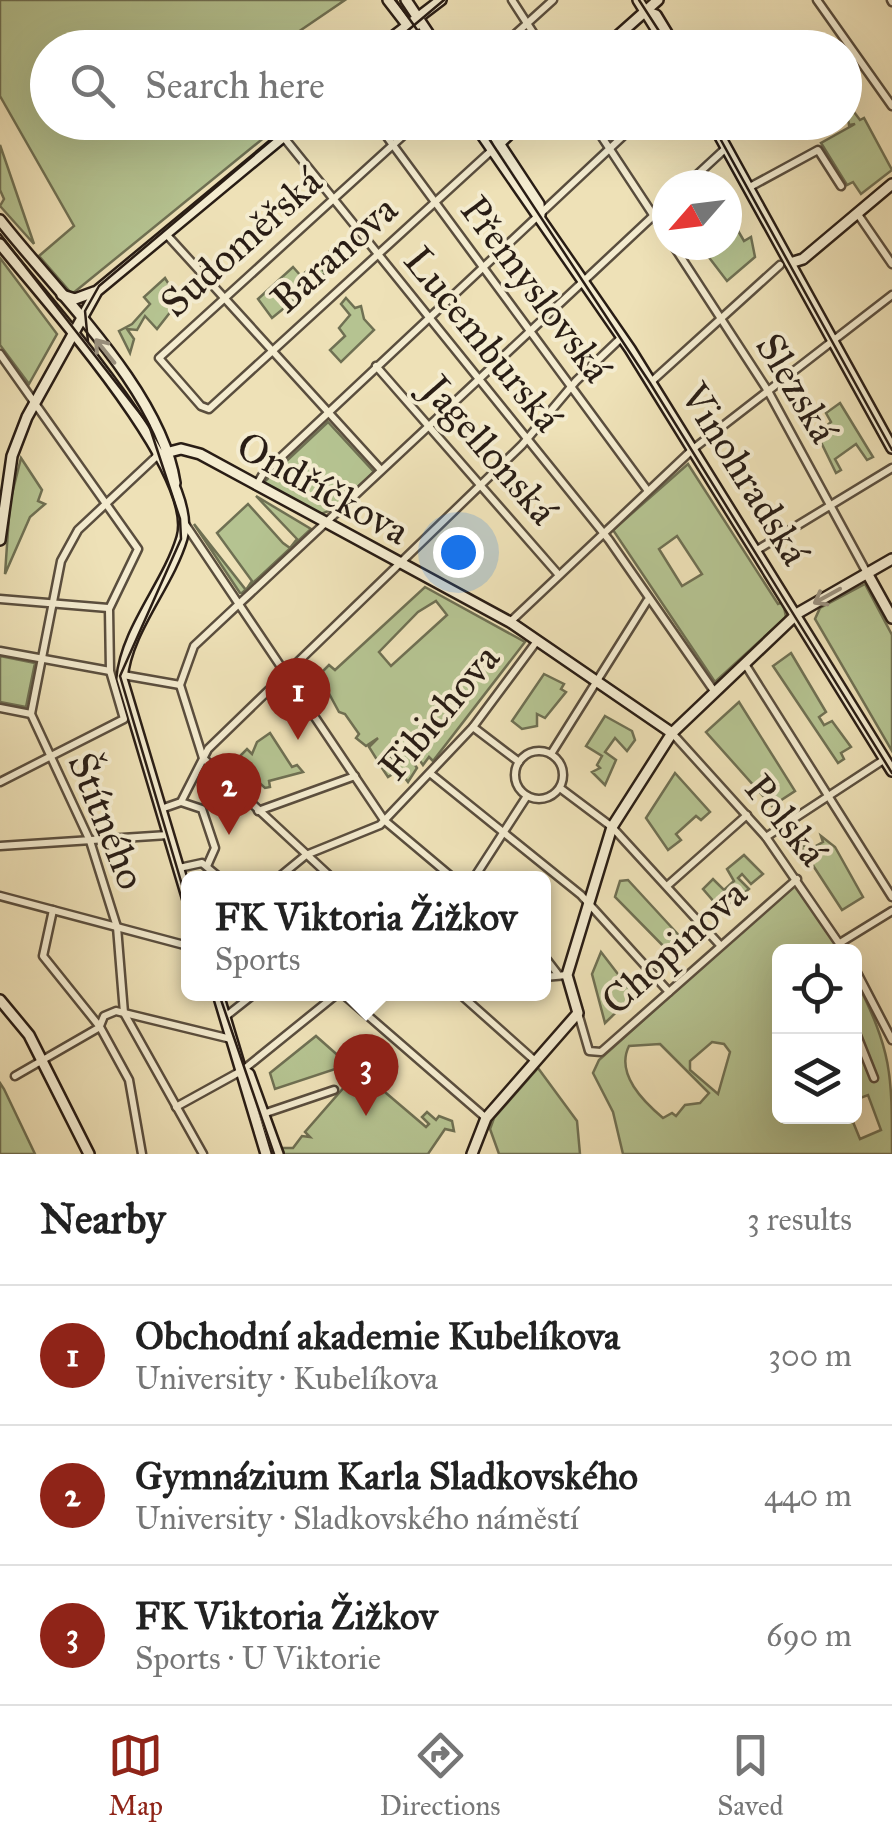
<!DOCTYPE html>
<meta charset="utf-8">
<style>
:root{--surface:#fff;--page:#f2f2f2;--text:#222;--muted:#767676;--line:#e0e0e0;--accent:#8f2418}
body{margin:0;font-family:"IM FELL Great Primer",serif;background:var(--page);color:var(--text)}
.controls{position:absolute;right:30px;bottom:30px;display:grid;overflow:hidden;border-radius:15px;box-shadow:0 10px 40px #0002}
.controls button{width:90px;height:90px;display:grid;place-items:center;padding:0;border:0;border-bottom:2px solid var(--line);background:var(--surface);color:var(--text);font:50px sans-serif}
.compass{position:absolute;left:652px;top:170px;width:90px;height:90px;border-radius:50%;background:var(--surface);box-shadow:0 10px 40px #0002;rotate:242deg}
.you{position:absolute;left:458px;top:552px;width:35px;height:35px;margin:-25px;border:8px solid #fff;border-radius:50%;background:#1a73e8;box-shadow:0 0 0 15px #1a73e833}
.badge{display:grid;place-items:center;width:65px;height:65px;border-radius:50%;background:var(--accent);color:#fff;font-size:32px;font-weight:700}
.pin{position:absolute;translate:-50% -82px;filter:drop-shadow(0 2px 5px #0008)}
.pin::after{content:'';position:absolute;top:52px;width:35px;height:30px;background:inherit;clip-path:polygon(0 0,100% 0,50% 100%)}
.popup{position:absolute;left:181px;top:871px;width:370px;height:130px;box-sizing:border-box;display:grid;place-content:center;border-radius:15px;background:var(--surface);filter:drop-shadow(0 2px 8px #0005);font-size:32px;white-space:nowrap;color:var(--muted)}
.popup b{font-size:38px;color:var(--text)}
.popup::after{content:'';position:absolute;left:50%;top:100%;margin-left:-20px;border:20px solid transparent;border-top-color:var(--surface)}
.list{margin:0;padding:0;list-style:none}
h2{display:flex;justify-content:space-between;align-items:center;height:130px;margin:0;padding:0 40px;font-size:42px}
h2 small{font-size:32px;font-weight:400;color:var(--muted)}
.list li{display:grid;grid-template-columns:65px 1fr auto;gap:30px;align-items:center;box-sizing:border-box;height:140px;padding:0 40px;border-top:2px solid var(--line)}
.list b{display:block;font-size:38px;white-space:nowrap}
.list p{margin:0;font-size:32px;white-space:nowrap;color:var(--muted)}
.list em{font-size:32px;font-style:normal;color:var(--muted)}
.icon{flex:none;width:55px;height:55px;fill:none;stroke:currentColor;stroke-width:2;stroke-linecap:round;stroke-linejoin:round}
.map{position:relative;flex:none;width:892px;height:1154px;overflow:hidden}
.search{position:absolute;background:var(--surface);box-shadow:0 10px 40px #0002;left:30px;right:30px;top:30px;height:110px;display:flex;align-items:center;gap:25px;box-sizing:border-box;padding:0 35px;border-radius:55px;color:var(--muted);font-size:38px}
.sheet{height:550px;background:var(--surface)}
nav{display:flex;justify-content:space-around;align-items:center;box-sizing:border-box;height:140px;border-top:2px solid var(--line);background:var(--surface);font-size:28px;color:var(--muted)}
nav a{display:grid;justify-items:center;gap:5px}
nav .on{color:var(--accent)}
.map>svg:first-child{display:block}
.green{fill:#b5c391;stroke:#6f7053;stroke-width:2.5;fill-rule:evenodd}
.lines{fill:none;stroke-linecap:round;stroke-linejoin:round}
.street-casing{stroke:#5a4e3e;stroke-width:11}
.secondary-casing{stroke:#291d15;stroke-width:14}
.street{stroke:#f4ecd0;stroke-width:6}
.secondary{stroke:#f4ecd0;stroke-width:9}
.tram{stroke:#291d15;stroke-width:2.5}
.oneway{stroke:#998f7c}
.labels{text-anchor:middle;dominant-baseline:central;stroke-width:8;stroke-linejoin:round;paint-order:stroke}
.street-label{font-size:40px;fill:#291d15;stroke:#f4ecd0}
</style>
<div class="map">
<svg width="892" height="1154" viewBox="0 0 892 1154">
<rect width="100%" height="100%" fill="#eee1b7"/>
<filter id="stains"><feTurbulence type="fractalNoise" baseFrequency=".002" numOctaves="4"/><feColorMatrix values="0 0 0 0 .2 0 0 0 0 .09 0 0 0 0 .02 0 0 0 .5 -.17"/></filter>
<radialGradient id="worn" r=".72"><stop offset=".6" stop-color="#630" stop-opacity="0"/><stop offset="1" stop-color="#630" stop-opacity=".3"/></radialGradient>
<g class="green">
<polygon points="0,0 345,0 276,47 48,48 48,122 282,123 72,294 39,256 74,226 0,96"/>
<polygon points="845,100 860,120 864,118 892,170 861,194 853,182 847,185 821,143 855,124 849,125"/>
<polygon points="0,145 34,244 0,206 4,199 0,190"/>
<polygon points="737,229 744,241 751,237 755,257 727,281 701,247 727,245 727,234"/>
<polygon points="329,252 344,256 337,255 322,269 325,273 318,279 314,276 307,283 310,287 272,318 258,299 293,267 301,276"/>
<polygon points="0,258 57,334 29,384 0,345"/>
<polygon points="165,278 179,301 157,329 145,316 137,330 127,329 134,339 130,353 119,331 132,324 150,304 144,297"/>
<polygon points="346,298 355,308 361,306 364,319 374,330 341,362 330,350 345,336 339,328 350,315 341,304"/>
<polygon points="840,403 873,457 867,460 856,444 835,459 841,470 836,473 817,434 831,422 826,413"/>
<polygon points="328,422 374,472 334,509 321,514 263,483"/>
<polygon points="21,458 42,490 38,501 45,504 30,517 5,574 10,502"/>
<path d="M688,464L778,604L783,602L786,617L715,682L613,530ZM677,536L702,574L682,586L659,549Z"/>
<polygon points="256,496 311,529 242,593 240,593 194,524 246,590 252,581 217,533 248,504 283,543 290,548 297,539"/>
<polygon points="865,584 892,635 892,751 815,619 820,608"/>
<path d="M425,587L525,642L433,761L429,757L423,765L409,745L404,747L417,768L408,782L399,770L388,777L382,768L393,760L390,756L379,763L369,747L378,738L366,746L356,738L359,734L345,714L339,712L319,675L329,665L335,670ZM436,601L447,615L391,666L379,652L418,612Z"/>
<polygon points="791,653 826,712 819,717 824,725 832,721 851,747 841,753 844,759 838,763 773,666"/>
<polygon points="0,656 35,663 26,707 0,702"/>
<polygon points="544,674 564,684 561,689 566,692 545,718 537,714 537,726 522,729 512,721"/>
<polygon points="739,702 795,791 772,806 706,732"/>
<polygon points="605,716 632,731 635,740 627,751 615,738 605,752 616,760 605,785 592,772 600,768 597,765 602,756 586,746"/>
<polygon points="270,733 292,767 297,765 303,772 269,781 270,787 265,788 241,766 245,761 240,756 247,749 252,754 257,742"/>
<polygon points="675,773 710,812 701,820 696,816 676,834 681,840 668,850 646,818"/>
<polygon points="821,836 835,847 863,897 842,910 801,847 808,844 812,848 823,842"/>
<polygon points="744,855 763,874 751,884 742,874 738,878 749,889 722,911 703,889 713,879 724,890 734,881 727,869"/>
<polygon points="628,880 686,943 675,958 615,897 620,881"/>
<path d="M795,884L840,951L780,952V1116L851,1117L860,1139L881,1130L868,1095L855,1100V978C892,1052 892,1072 892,1154H623L613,1112L593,1073L599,1060ZM712,1042L724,1044L730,1052L718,1094L690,1070V1061ZM660,1044L709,1093L700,1103L685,1105L676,1116L672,1113L663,1118C644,1102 615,1074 629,1046Z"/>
<polygon points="601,952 634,995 605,1023 592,974"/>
<polygon points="316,1036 351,1067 340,1081 335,1069 275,1089 270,1073"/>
<polygon points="361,1039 368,1046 360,1055 369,1058 359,1070 426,1127 429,1124 422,1117 427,1112 436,1120 439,1116 452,1121 454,1131 445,1129 428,1154 284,1154 282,1148 293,1148 302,1136 310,1137 305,1132 359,1070 345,1057"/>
<polygon points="538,1068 577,1121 580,1154 499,1154 490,1129 494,1118"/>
<polygon points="0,1083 4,1089 35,1154 0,1154"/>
</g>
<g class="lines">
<g class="street-casing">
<g id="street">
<polyline points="512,0 543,48"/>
<polyline points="817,0 892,106"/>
<polyline points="891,0 892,2"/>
<polyline points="500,48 553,0"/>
<polyline points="376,122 648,491"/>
<polyline points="418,122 159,358 201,406 209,409 491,151"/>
<polyline points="592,122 667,236"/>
<polyline points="281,134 609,540 714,691"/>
<polyline points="686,185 726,148"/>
<polyline points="748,188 818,150 841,186"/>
<polyline points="857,213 892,264"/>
<polyline points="166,234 381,470"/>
<polyline points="673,245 768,391 867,573"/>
<polyline points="0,354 138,549 109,609 110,671 124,719 0,782"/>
<polyline points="376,366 558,574"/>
<polyline points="651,382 780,265"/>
<polyline points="158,455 78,530 61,561 31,714 90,841 117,927 124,1013 203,1154"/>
<polyline points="256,486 263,474 638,122"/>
<polyline points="183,521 384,820 453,878"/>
<polyline points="757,550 892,468"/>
<polyline points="0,599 108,608"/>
<polyline points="510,622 693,449 892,295"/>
<polyline points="0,651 110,671"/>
<polyline points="745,664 892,897"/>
<polyline points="123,675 180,685"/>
<polyline points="0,708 31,714"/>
<polyline points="473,727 519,762"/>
<polyline points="672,733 766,837 845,952"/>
<circle cx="539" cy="775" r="24"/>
<polyline points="551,754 647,601"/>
<polyline points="431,774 581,895 669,992"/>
<polyline points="560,788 612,827 720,945"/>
<polyline points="181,802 202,809 215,848 207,866"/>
<polyline points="161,809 181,802 208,749 522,445 576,381 622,337"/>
<polyline points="258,811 355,776"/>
<polyline points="766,837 885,759"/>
<polyline points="0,846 168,835"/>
<polyline points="179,868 202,863 220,878"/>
<polyline points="278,878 306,855 380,825 473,727 537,641"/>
<polyline points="332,878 203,758 180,685 194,646 667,203"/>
<polyline points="474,878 527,796"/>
<polyline points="667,886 747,815"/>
<polyline points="0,896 188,946"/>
<polyline points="53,910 43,956 100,1027 129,1080 142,1154"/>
<polyline points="835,952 840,943 892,911"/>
<polyline points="544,956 557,973"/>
<polyline points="854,967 892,1040"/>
<polyline points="544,977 567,975"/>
<polyline points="343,994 486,1118"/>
<polyline points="460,994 534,1060"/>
<polyline points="578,1013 589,1051 601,1052 797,879"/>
<polyline points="225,1017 254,994"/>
<polyline points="100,1026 104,1016 116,1011 231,1039"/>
<polyline points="854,1028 874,1078"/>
<polyline points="15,1076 100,1027"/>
<polyline points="176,1107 243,1070 337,994"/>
<polyline points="263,1114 334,1090"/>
</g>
</g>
<g class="secondary-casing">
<g id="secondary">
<polyline points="388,0 425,48"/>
<polyline points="406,0 438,48"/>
<polyline points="638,0 668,48"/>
<polyline points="645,11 656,15 676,48"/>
<polyline points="378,48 441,0"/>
<polyline points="391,48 415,26"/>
<polyline points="604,48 658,0"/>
<polyline points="473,122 630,349 892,771"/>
<polyline points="485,122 539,204 540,215"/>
<polyline points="712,122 892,448"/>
<polyline points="497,146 522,122"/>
<path d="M0,220C58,294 161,391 175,483"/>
<path d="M0,244C42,297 202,472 182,538C168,585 126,630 122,679L188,900"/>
<polyline points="790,263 803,259 892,184"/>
<polyline points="62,295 75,299 94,292"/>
<polyline points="158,455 181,449 200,454 510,622 672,733"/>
<polyline points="0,540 12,456 27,417 97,291 301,122"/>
<polyline points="867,573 892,618"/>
<polyline points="218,994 266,1154"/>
<polyline points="0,1000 29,1035 89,1154"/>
<polyline points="243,1070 249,1074 278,1154"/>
<polyline points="472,1154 486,1118 578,1013 567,975 612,827 672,733 798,613 892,559"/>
</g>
</g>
<use href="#street" class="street"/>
<use href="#secondary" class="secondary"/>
<g class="tram">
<polyline points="396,0 430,48"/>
<polyline points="639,0 670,48"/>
<polyline points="387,48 444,0"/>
<polyline points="478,122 650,383 892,773"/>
<polyline points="711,122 892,450"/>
<polyline points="0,234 149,425 180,519 181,539 120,676 188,905"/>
<polyline points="88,342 85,311 99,286 293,122"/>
<polyline points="219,994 274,1154"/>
</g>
</g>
<defs><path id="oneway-shaft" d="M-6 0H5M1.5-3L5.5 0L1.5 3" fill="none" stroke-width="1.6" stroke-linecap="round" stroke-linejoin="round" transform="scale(2.5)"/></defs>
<g class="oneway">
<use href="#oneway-shaft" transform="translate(105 351) rotate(-129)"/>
<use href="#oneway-shaft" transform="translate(827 596) rotate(151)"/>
</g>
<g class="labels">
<g class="street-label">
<text transform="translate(241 242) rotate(-42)">Sudoměřská</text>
<text transform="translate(334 254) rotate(-42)">Baranova</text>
<text transform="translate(536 289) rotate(53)">Přemyslovská</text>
<text transform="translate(483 339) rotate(51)">Lucemburská</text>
<text transform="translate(797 388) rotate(59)">Slezská</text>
<text transform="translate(490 450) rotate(49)">Jagellonská</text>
<text transform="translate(745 474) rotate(58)">Vinohradská</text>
<text transform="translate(323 488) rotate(29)">Ondříčkova</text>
<text transform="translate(439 712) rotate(-50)">Fibichova</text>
<text transform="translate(786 820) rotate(51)">Polská</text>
<text transform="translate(107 821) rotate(68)">Štítného</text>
<text transform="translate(674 947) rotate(-42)">Chopinova</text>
</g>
</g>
<rect width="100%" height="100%" filter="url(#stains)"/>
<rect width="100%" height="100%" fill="url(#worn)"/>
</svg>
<div class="controls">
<button><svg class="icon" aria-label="locate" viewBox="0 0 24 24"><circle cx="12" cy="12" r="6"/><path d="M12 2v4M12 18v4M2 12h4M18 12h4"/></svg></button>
<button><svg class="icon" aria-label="layers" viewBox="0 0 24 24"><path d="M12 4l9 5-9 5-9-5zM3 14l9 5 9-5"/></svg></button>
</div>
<svg class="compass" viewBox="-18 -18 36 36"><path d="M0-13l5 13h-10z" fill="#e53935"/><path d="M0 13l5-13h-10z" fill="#767676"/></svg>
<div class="you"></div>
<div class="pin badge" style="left:298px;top:740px">1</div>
<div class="pin badge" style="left:229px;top:835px">2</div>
<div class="pin badge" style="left:366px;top:1116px">3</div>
<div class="popup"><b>FK Viktoria Žižkov</b>Sports</div>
<div class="search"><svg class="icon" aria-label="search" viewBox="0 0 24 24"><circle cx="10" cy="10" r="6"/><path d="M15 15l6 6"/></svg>Search here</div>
</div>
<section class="sheet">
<h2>Nearby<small>3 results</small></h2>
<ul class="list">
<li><span class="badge">1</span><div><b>Obchodní akademie Kubelíkova</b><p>University · Kubelíkova</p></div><em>300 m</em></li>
<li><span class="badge">2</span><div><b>Gymnázium Karla Sladkovského</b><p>University · Sladkovského náměstí</p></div><em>440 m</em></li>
<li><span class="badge">3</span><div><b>FK Viktoria Žižkov</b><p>Sports · U Viktorie</p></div><em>690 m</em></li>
</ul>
</section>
<nav>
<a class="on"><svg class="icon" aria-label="map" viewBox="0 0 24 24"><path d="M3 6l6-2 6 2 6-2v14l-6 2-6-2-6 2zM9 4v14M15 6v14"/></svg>Map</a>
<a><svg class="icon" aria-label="directions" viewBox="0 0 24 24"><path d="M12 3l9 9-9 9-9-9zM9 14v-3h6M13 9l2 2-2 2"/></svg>Directions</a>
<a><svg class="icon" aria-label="saved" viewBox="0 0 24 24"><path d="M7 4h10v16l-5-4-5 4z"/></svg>Saved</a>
</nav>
